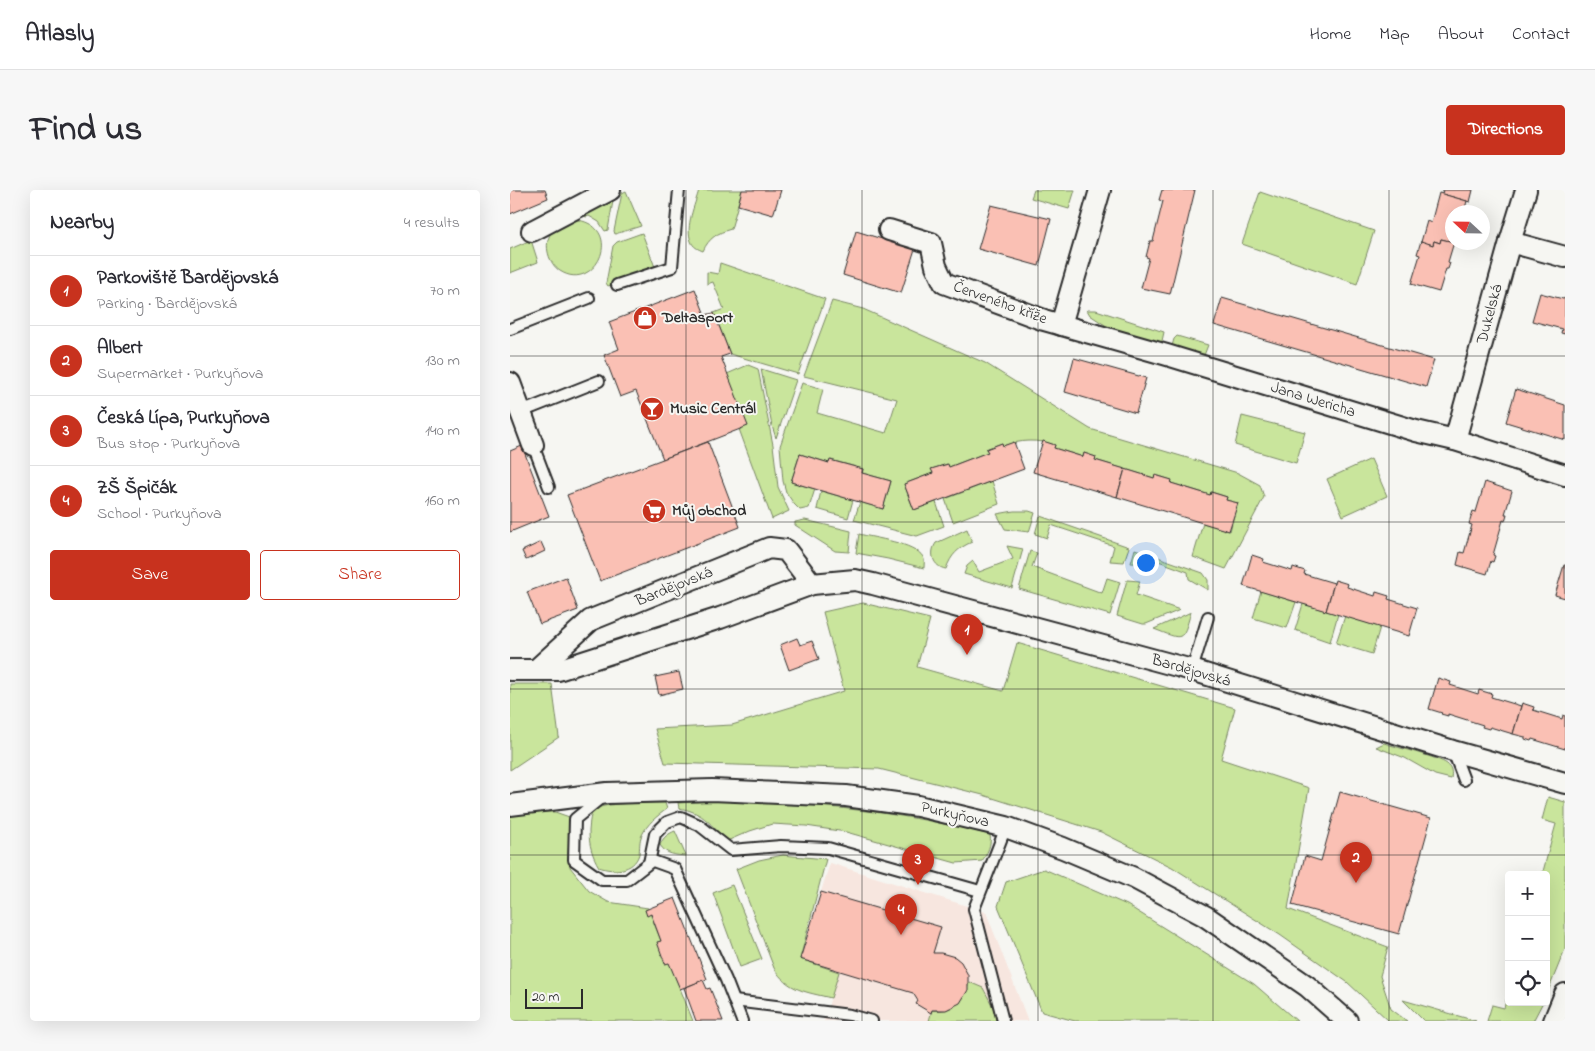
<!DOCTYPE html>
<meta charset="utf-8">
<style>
:root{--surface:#fff;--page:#f7f7f7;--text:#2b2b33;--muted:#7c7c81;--line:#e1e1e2;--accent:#c8321e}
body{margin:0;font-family:"Indie Flower",sans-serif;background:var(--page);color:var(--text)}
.controls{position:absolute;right:15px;bottom:15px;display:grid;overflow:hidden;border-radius:5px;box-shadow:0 5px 20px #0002}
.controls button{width:45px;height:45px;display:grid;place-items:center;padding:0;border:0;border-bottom:1px solid var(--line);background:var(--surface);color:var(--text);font:25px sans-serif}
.compass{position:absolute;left:935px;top:15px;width:45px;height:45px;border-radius:50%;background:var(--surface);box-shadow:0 5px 20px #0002;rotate:292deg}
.scale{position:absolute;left:15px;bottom:12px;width:58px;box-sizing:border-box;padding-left:5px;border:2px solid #2b2b2b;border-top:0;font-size:14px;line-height:18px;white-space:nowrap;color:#2b2b2b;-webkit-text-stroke:4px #f6f6f2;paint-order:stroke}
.you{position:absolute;left:635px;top:372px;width:18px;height:18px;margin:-12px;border:4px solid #fff;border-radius:50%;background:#1a73e8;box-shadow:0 0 0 8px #1a73e833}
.badge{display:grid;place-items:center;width:32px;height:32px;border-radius:50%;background:var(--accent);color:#fff;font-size:16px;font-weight:700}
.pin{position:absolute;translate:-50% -41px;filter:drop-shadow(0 1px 2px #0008)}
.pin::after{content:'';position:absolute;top:26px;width:18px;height:15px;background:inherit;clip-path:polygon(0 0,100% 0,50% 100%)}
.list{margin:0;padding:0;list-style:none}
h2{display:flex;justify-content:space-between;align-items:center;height:65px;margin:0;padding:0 20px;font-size:21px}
h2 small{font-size:16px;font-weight:400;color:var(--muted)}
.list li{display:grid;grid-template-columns:32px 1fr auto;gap:15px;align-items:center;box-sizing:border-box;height:70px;padding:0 20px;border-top:1px solid var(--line)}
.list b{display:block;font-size:19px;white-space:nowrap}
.list p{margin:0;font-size:16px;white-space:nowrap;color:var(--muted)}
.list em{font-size:16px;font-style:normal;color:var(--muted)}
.actions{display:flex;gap:10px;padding:15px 20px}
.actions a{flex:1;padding:11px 0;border:1px solid var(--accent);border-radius:5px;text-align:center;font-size:18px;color:var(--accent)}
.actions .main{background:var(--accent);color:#fff}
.icon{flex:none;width:28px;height:28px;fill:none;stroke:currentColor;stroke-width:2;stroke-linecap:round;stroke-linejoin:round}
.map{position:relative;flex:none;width:1055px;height:831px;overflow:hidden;border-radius:5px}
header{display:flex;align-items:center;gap:30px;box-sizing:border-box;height:70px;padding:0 25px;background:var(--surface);border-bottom:1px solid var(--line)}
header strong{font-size:24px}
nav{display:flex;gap:28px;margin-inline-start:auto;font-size:18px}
.intro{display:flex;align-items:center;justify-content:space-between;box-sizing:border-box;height:120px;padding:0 30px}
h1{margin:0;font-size:35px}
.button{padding:12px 22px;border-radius:5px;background:var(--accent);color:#fff;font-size:18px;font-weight:700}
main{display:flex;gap:30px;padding:0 30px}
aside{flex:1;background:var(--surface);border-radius:5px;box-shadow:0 5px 20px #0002}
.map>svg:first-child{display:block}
.built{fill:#f7e6df}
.green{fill:#c9e59c;stroke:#7a8864}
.building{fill:#fac0b4;stroke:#2b2b2b}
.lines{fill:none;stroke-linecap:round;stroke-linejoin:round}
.service-casing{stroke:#2b2b2b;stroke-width:14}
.minor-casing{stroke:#2b2b2b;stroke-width:24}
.service{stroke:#f6f6f2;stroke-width:10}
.minor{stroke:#f6f6f2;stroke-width:20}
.grid{fill:none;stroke:#2b2b2b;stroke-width:1;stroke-opacity:0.55}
.labels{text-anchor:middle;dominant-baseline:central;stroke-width:4;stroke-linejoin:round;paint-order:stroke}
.street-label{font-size:16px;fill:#2b2b2b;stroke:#f6f6f2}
.poi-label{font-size:16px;font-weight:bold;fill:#2b2b2b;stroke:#f6f6f2;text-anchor:start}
</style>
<header>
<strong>Atlasly</strong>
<nav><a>Home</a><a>Map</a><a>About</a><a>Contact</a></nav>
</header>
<div class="intro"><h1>Find us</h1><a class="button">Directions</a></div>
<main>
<aside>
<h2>Nearby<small>4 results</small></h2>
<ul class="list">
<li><span class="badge">1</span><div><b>Parkoviště Bardějovská</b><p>Parking · Bardějovská</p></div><em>70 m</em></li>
<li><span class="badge">2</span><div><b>Albert</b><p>Supermarket · Purkyňova</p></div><em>130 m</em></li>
<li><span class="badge">3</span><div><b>Česká Lípa, Purkyňova</b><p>Bus stop · Purkyňova</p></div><em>140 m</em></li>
<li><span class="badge">4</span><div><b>ZŠ Špičák</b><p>School · Purkyňova</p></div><em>160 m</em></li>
</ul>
<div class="actions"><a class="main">Save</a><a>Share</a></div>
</aside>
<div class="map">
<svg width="1055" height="831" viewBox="0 0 1055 831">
<rect width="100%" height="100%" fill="#f6f6f2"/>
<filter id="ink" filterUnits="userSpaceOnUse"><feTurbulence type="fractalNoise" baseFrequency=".02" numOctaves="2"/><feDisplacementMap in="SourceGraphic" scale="10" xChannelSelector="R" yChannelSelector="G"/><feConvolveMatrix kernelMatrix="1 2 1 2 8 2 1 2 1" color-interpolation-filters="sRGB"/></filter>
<g filter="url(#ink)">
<polygon class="built" points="320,673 476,722 518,831 314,831 328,782 290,769"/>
<g class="green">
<path d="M189,0H232L221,39C207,43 199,48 193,61C188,59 183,57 181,51C175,36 185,15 189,0Z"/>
<polygon points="524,0 565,0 559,19 521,8"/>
<polygon points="116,1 131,36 105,44 104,41 112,3"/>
<polygon points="750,2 864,41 847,94 732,54"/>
<polygon points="102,7 103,11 98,40 95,41 89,32 79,26 76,27 72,24"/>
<path d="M59,29C119,31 87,105 50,81C39,74 33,55 41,43C44,37 54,33 59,29Z"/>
<polygon points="132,43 145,77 103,91 103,94 98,96 96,93 103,56 107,52"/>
<polygon points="21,50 28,72 0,83 0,59"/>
<polygon points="210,73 315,109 288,184 220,164 204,123 214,119 203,92 197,94 197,82 208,84"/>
<path d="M322,111L353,119L475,173L580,239L728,283L750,295L754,307L716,379L683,367L693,333L720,341L727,313L716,310L717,307L701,302L700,305L661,293V290L646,285L644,288L585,270L586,267L574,263L573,267L544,258L545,255C528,249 510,250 493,256L492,253L476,259L478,262L439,277L437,274L422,279L423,283L394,294L404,320L426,312L434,336L407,346L344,330L350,312L373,319L381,291L352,283L353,279L321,270L319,273L290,264L281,292L305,299L299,318L290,320L284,314L276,302L273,291L270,256L292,193L313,199L307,223L376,243L387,209L294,186Z"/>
<polygon points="577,120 586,120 654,142 652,151 647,155 610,145 580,125"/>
<polygon points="667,146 698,155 693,168 664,160 662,156 664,149"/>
<polygon points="238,175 248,179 263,255 268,297 279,321 262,329 229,239 237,236 217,184"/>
<polygon points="251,179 286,190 266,248 262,236"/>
<polygon points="732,226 795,242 786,273 725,255"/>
<polygon points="861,269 877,306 833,326 817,289"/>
<polygon points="482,291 489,314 443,332 435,309"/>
<polygon points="311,301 343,310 338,328 307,319"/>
<polygon points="504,321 519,321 525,323 519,342 495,339 487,324"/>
<polygon points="530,326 619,357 614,372 600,371 604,356 541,335 537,348 525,344"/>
<polygon points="295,330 341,341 339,362 325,361 285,335 285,332"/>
<path d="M457,339L462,352C448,358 441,365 436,379C423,377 419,363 426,353Z"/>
<path d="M349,344C364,348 405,353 413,367C415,370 414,374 414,378L378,369L346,363Z"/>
<polygon points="497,356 513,359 502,398 454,384 457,376 463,371 469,382 503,369"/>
<polygon points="625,359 693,383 698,390 698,400 679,389 678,382 643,369 640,374 621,373"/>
<polygon points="520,361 527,363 522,377 592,403 597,388 610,392 600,425 509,399"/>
<polygon points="617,390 630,391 626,405 670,420 636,434 633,434 607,426"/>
<polygon points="751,401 786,412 777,438 743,428"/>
<polygon points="353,413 420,429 407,477 493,501 507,453 725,518 711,569 799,598 778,719 878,757 870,786 881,819 897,831 879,831 837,792 770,745 662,677 591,642 473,605 369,579 155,573 145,539 222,535 334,501 313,422"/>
<polygon points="793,414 828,424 820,452 785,440"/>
<path d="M681,422C672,453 673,450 644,439Z"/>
<polygon points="835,426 870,437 862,464 826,453"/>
<polygon points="0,494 42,494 49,547 0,580"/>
<path d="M874,553C888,558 928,567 937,574C942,578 942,583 941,589L925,585L895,568L866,557Z"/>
<polygon points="1038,607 1055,612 1055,759 1036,806 1036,685 1032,685 1046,634 1032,630"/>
<path d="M214,610C303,614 393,621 480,645C482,654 477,664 472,671L446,673L336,642L296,636L262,634L240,641L217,651C200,635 196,623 169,618L168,613Z"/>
<path d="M155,613L157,619C147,626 137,634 132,645C129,650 130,658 129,664C124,682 102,682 89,677C82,665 79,655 79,641C80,633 79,624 86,619C96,612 141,613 155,613Z"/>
<polygon points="4,622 45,622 65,629 60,677 79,701 98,712 138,718 183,831 0,831 0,623"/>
<path d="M165,641L176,666C166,665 156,665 150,655C153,647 158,644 165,641Z"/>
<path d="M273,665L316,669L290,769L329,782L321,808C297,802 278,801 264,778L226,679L249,670Z"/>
<polygon points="534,679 617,715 744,794 787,831 565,831 532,822 488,716 496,692"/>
<polygon points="222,695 252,769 230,777 203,703"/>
<path d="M459,792L473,798C478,808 486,819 486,831H419L422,820C442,823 455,811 459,792Z"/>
<polygon points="999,800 999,812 1033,812 1023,831 977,831 982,815 994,818"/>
<polygon points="893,810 966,831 914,831"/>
</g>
<g class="building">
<polygon points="0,0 35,0 38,8 0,24"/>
<polygon points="232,0 271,0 263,25 228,15"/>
<polygon points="652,0 685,0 660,104 631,98 639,68 636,67 640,51 643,51 653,11 649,10"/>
<polygon points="933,0 963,0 960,12 932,4"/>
<polygon points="929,3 957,11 954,22 942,22 942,52 931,49 930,53 924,51 923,55 911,52 917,31 921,33"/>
<polygon points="481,15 541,29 529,76 468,59"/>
<polygon points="346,41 405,59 391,103 333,85"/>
<polygon points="931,49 944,52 938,72 940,73 938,79 936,79 929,102 901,94 910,65 907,64 911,51 923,55 924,51 930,53"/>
<polygon points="185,99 195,125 204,123 220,164 211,167 238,236 153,269 126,201 110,207 94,165 109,159 99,132"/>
<polygon points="1030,103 1053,109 1055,108 1055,144 1051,143 1052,139 1022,131"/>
<polygon points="712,108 924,170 916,197 704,135"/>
<polygon points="564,168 636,188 626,223 555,202"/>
<polygon points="1006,199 1055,215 1055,250 996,232"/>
<polygon points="533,251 545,255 544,258 573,267 574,263 586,267 585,270 615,279 607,307 523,282"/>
<polygon points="198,252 230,337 90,391 57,305"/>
<polygon points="504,252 514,279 404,320 394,294 423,283 421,279 438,274 439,277 478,262 476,259 492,253 493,256"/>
<polygon points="12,256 39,326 0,342 0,261"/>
<polygon points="290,264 319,273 320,270 353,279 352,283 381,291 373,319 281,292"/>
<polygon points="615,279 644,288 645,285 662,290 661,293 700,305 701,302 717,307 716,310 728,313 719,341 607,307"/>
<polygon points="975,292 1002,301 995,324 997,324 995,331 993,330 983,365 985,366 983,372 981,371 977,384 947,375 950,362 954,363 962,335 959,334 963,321 966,322"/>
<polygon points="31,352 35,361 16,370 12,361"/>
<polygon points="742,365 754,369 753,372 782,381 783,377 795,381 794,384 824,393 816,421 733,396"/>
<polygon points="1054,375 1055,375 1055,408 1045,405"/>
<polygon points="56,387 68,420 30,434 17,402"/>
<polygon points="825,390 838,394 837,397 865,406 866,402 879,406 878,409 907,418 899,446 816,421"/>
<polygon points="287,448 290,455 302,451 309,469 279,480 270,455"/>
<polygon points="169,482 173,499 149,505 145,487"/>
<polygon points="928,488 941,492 940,495 968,504 969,500 982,504 981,507 1011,516 1003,544 980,537 979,539 972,537 973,535 938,524 938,526 931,524 932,523 919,519"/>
<polygon points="1012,513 1024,517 1023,520 1052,529 1053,525 1055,526 1055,559 1022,549 1021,551 1015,549 1015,547 1003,544"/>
<polygon points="830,602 921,628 889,744 782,715 795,666 811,671"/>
<polygon points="311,702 431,737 423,763 431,763 445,767 451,772 458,785 458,800 450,813 436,820 422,820 421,823 406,814 408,811 403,803 290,769"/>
<polygon points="165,708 197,789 170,799 159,773 155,774 147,752 151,751 141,724 137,726 135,720"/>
<polygon points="193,790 197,799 200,798 213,831 186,831 174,798"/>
</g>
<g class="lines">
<g class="service-casing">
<g id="service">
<polyline points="107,95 162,77 169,0"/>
<polyline points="0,139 79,108"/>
<polyline points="11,222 89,191"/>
<polyline points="23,255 39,297"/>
<polyline points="682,480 698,427"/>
<polyline points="943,561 954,590"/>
<polyline points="92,607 65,629 64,670 92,690 117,690 139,673 145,644 157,632 171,627 189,635 221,660 271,656 318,658 470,701"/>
<polyline points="140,670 165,679 216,790 232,831"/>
<polyline points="224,811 340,825 362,831"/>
<polyline points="493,831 464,719 496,637"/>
</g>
</g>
<g class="minor-casing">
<g id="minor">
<polyline points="379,40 421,53 426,76 434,93 534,130 657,165 906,241 945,250 1055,285"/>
<polyline points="22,41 100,0"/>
<polyline points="1000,52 1055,67"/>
<polyline points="551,135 590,0"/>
<polyline points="0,193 23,255"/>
<polyline points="945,250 1000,52 1016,0"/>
<polyline points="0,480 48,480 210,428 302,394 345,390 363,394 682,480 943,561 1055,593"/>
<polyline points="26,480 81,430 259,358 276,360 302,394"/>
<polyline points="0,615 97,603 202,600 336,606 408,616 496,637 553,658 624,688 695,726 797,796 837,831"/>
<polyline points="1044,831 1055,804"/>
</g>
</g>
<use href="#service" class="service"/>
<use href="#minor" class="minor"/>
</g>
</g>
<path class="grid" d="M176,0V831M352,0V831M528,0V831M703,0V831M879,0V831M0,166H1055M0,332H1055M0,499H1055M0,665H1055"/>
<defs>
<g id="shop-disc" transform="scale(1.25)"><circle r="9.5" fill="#c8321e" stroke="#f6f6f2"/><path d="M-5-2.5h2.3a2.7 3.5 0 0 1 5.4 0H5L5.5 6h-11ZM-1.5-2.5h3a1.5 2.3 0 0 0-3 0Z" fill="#fff"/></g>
<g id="bar-disc" transform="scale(1.25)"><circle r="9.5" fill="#c8321e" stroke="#f6f6f2"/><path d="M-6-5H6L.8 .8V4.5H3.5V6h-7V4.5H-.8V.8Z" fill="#fff"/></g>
<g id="supermarket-disc" transform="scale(1.25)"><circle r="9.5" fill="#c8321e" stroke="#f6f6f2"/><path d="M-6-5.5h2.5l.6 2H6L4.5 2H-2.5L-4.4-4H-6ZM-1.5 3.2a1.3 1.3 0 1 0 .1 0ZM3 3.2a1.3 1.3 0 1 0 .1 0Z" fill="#fff"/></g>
</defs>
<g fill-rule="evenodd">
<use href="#shop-disc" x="135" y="128"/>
<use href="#bar-disc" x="142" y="219"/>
<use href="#supermarket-disc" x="144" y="321"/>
</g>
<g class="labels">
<g class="street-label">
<text transform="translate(490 113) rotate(20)">Červeného kříže</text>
<text transform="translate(980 124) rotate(-75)">Dukelská</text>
<text transform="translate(803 210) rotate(17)">Jana Wericha</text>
<text transform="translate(164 397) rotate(-22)">Bardějovská</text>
<text transform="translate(681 481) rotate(16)">Bardějovská</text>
<text transform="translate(445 625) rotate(13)">Purkyňova</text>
</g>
<g class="poi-label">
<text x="152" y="128">Deltasport</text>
<text x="160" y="219">Music Centrál</text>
<text x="162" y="321">Můj obchod</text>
</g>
</g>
</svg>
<div class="controls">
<button>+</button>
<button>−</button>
<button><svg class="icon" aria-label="locate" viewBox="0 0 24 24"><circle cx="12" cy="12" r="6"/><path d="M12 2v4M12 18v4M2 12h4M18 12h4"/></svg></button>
</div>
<svg class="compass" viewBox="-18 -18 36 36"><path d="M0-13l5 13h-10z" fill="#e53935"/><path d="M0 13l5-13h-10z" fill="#7c7c81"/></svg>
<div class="scale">20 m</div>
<div class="you"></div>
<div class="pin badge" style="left:457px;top:465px">1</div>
<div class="pin badge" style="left:846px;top:693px">2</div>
<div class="pin badge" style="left:408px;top:695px">3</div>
<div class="pin badge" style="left:391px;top:745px">4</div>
</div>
</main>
